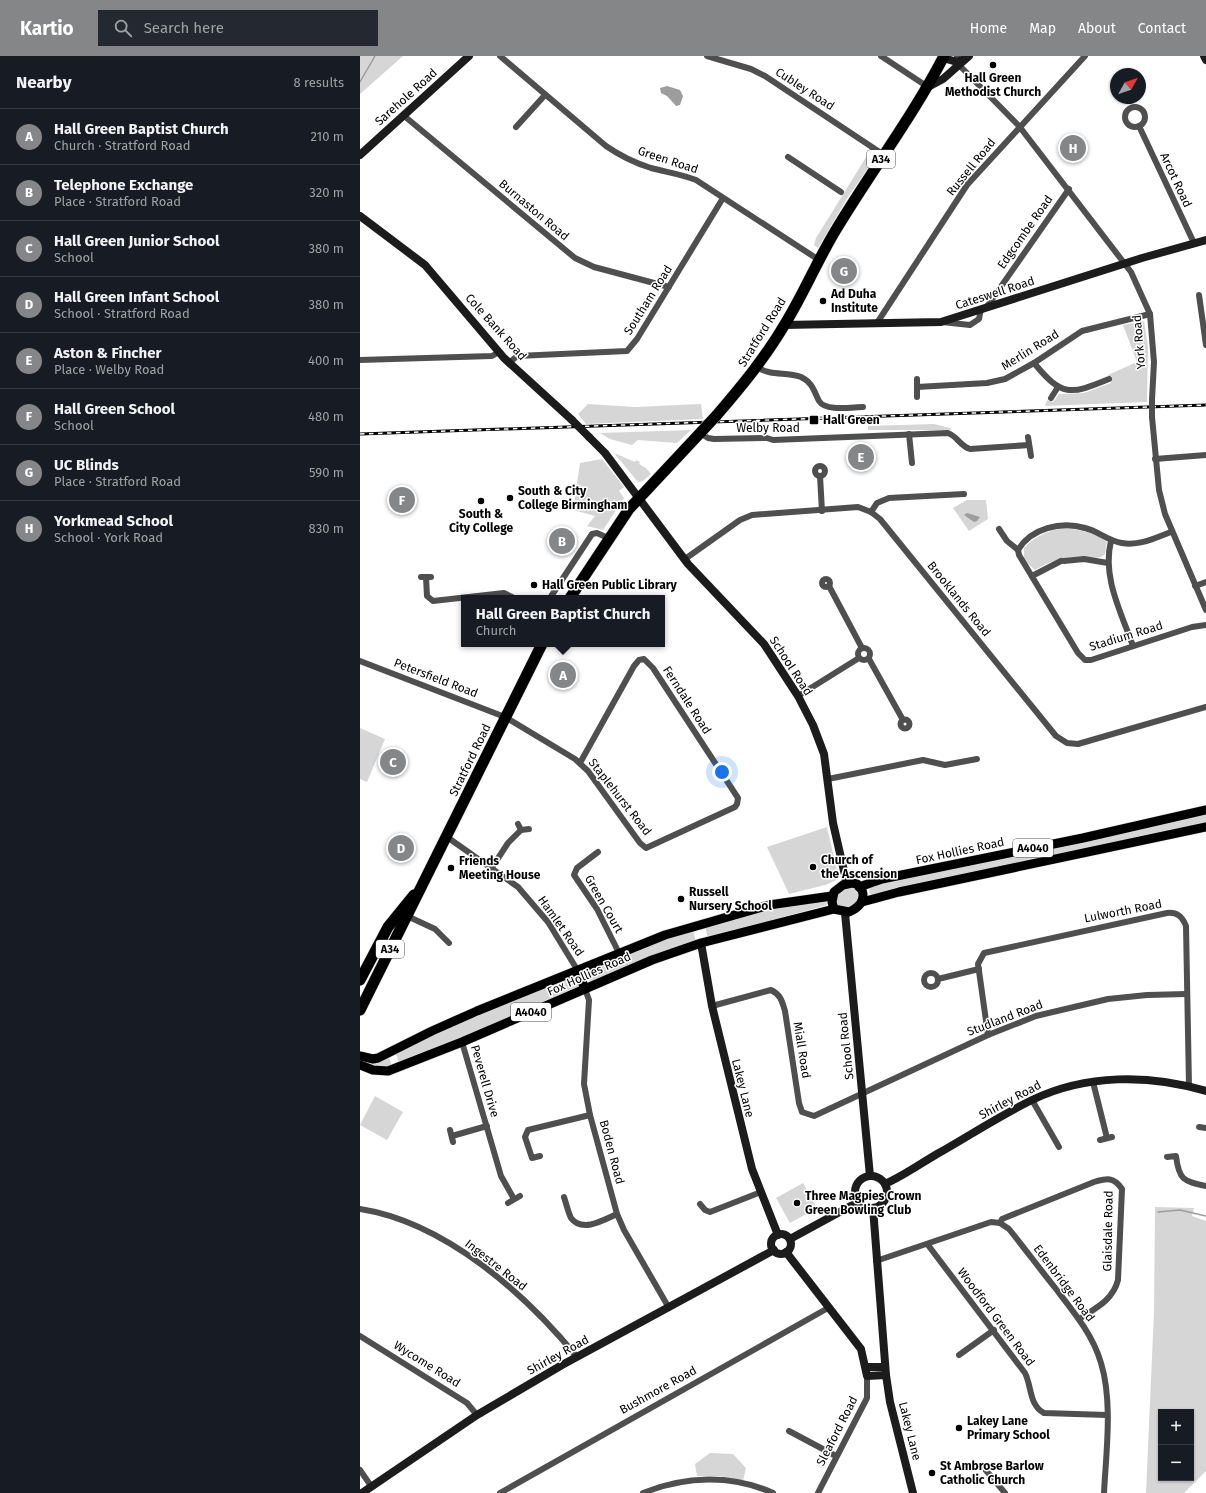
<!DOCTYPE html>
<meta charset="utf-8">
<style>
:root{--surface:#171b24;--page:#242831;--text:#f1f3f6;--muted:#9ea1a6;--line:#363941;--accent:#858687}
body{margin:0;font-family:"Fira Sans",sans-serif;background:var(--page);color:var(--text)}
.controls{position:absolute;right:12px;bottom:12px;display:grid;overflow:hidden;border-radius:0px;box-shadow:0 1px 3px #0004}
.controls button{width:36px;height:36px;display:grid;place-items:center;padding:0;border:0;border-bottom:1px solid var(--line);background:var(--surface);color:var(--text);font:20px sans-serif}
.compass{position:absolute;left:750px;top:12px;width:36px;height:36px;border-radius:50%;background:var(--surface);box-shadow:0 1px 3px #0004;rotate:50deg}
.you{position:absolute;left:362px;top:716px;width:14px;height:14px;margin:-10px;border:3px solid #fff;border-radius:50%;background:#1a73e8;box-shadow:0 0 0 6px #1a73e833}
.badge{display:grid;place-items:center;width:26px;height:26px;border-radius:50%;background:var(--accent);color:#fff;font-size:13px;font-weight:700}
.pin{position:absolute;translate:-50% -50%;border:2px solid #fff;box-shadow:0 1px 4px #0006}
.popup{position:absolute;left:101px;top:539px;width:204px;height:52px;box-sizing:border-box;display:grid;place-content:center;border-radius:0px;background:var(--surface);filter:drop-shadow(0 1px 3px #0005);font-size:13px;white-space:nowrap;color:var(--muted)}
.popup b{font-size:15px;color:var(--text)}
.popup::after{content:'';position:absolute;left:50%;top:100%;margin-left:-8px;border:8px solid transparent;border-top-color:var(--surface)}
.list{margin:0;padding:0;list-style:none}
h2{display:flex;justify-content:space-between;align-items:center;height:52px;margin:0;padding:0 16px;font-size:17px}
h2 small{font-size:13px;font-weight:400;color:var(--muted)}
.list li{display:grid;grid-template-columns:26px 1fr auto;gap:12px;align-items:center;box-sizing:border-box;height:56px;padding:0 16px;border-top:1px solid var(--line)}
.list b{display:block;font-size:15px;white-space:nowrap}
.list p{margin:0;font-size:13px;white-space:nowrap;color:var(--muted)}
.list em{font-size:13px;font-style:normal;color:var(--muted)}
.icon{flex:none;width:22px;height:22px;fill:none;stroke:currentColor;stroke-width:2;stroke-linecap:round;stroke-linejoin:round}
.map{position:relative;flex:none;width:846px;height:1437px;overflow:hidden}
header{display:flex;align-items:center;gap:24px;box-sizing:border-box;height:56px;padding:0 20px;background:var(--accent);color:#fff}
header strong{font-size:19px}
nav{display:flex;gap:22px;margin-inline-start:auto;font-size:14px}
.search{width:280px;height:36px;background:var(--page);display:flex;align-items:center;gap:10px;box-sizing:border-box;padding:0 14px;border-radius:0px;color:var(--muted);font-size:15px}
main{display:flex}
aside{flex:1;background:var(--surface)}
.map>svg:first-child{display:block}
.green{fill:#d6d6d6;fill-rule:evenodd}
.water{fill:#9d9d9d}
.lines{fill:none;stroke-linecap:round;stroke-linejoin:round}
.stream{stroke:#9d9d9d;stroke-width:1.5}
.primary-casing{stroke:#dbdbdb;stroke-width:10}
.highway-casing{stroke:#dbdbdb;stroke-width:12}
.street{stroke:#4f4f4f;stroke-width:6}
.secondary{stroke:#1c1c1c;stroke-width:8}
.primary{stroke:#000;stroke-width:9}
.highway{stroke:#000;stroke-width:11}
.rail-casing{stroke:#000;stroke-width:3}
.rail{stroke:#fff;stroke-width:1.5;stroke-dasharray:4.5;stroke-linecap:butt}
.highway-bridge-casing{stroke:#dbdbdb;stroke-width:12;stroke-linecap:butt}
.street-bridge{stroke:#4f4f4f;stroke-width:6}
.secondary-bridge{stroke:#1c1c1c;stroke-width:8}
.highway-bridge{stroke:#000;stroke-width:11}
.poi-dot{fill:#000;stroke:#fff;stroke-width:1.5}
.labels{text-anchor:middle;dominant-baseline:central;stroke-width:3;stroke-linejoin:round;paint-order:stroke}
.shield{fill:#fff;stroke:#4c4c4c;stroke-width:1}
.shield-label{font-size:11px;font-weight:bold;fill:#000}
.poi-label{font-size:12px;font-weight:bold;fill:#000;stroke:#fff;text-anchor:start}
.street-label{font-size:12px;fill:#000;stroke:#fff}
</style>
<header>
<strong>Kartio</strong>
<div class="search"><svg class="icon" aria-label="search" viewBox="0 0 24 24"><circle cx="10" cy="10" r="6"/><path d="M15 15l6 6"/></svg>Search here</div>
<nav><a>Home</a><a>Map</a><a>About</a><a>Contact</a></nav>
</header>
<main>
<aside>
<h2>Nearby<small>8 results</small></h2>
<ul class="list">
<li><span class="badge">A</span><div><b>Hall Green Baptist Church</b><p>Church · Stratford Road</p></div><em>210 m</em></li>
<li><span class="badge">B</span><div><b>Telephone Exchange</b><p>Place · Stratford Road</p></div><em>320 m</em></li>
<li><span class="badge">C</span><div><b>Hall Green Junior School</b><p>School</p></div><em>380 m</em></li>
<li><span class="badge">D</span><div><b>Hall Green Infant School</b><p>School · Stratford Road</p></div><em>380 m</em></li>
<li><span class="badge">E</span><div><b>Aston &amp; Fincher</b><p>Place · Welby Road</p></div><em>400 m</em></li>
<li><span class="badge">F</span><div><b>Hall Green School</b><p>School</p></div><em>480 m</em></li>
<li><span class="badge">G</span><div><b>UC Blinds</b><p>Place · Stratford Road</p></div><em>590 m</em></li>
<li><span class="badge">H</span><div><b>Yorkmead School</b><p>School · York Road</p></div><em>830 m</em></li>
</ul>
</aside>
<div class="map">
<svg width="846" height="1437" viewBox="0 0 846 1437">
<rect width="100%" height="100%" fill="#fff"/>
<g class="green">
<polygon points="0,0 43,0 0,38"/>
<polygon points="508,98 514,103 486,144 458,192 454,189 456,182"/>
<polygon points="784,265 788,292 787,346 685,350 687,344 693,346 699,338 724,337 751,327 748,319 777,306 763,269"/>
<polygon points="228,348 275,351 341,348 343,363 226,368 218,358"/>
<polygon points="574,368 590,372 591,374 508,374 508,370"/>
<polygon points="331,374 317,387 278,384 272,389 250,383 240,377"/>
<polygon points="254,397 275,406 276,404 280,406 279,408 286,412 291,418 283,425 278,426"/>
<polygon points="242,403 264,431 259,435 264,442 243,474 227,470 235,460 213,454 220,407"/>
<polygon points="607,444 626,444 628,463 609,475 593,452"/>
<path d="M705,472C720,474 734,476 747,486L745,498C740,504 732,501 724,501C706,500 691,505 675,514L667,507L664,502V492C675,480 689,474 705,472Z"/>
<polygon points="0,672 25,683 7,726 0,723"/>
<polygon points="846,757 846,768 512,839 509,837 510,831 533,824"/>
<polygon points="467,771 479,823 465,829 429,838 407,791"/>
<polygon points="491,831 496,832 500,838 499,843 490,852 476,851 476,841 482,834"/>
<path d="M466,843L467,849L348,882L345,871C385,858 425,849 466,843Z"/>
<polygon points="333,874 336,886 230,927 225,916 306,882"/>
<polygon points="216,919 221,931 39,1007 36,998 77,977"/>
<polygon points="29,1001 32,1010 24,1011 11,1010 11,1007"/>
<polygon points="15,1040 43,1056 27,1084 0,1069"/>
<polygon points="443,1127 457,1152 430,1167 416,1142"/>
<path d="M795,1151L834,1152L832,1160L846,1165V1415L824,1437H786L794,1255ZM801,1356H831V1422H801Z"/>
<polygon points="350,1397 373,1398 386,1412 383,1425 360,1420 337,1420 335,1408"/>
</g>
<g class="water">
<polygon points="307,30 320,34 323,40 320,49 316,50 307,40 301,37 300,32"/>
<polygon points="607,457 620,461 617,465 614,466 604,459"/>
</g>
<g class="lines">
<g class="stream">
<polyline points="0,26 15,0"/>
<polyline points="798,1156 820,1154 846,1160"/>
</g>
<g class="primary-casing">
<g id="primary">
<path d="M492,827L497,828L502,834C506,845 498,852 489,856L474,853L472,846L474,836L483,829Z"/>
<polyline points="499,831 522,823 723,782 846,754"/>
<polyline points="502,846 539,836 846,771"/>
<polyline points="218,915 225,933"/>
<polyline points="0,1000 13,1003 18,1002 72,975 117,955 305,879 409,849 472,840"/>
<polyline points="0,1009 13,1014 28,1015 102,986 292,904 341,887 474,853"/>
</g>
</g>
<g class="highway-casing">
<g id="highway">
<path d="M356,360C381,331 405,302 425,268C444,237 458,203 477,172C512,114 553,60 584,0"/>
<polyline points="210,542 269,453 342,375"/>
<polyline points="0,924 28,871 54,839"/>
<polyline points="0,954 182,588"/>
</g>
</g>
<g class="street">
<path d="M140,0L246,90C259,99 275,107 291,112C306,116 321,118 336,124L459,204"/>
<polyline points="347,0 391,13 405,20 524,99"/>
<polyline points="521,0 568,31"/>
<polyline points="597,1 600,10 659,70 771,216 790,258 794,306 792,344"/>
<circle cx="775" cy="61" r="10"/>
<polyline points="43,59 215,202 234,211 309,231"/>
<polyline points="779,70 834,187"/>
<polyline points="156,71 185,39"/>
<polyline points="428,101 481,136"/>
<polyline points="839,239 846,289"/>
<polyline points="626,252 709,133"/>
<polyline points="582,266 610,269 619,263 621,253"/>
<polyline points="517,267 607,129 725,0"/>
<polyline points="0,304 132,300 139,296"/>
<polyline points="149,307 157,300 267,295 277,283 363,142"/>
<path d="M674,307C702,341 710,339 749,323"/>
<path d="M397,311C412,321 426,315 441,321C452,326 454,335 459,345C466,356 492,351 503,351"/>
<polyline points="557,323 557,341"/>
<polyline points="557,331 627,327 645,323 674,307 722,275 790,258"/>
<polyline points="691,342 698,331"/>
<polyline points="792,361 799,434 805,458 846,554"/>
<path d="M340,377L348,382L354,383L407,382L413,384L588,377C597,380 600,390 610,393L669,389"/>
<polyline points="549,378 552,407"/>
<polyline points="668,381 671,400"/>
<polyline points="795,403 846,399"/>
<circle cx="460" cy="415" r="5"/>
<polyline points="460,420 462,455"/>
<polyline points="511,456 517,447 529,442 604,438"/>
<polyline points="639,473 647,485 658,494"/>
<path d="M811,476C795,482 780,490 762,487C748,485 738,475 725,472C701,465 671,472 658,494L659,499L718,597L725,604H731L832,571L846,569"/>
<path d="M751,485C742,521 761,556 773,590"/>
<polyline points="325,503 380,464 392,459 498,451 511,456 520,463 696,680 707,687 718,688 846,651"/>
<polyline points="704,505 724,503 748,507"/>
<polyline points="672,520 701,505"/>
<polyline points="61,521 71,521"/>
<polyline points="66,521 67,540 73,545 144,537 154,542"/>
<circle cx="466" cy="527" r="4"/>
<polyline points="469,530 502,592"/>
<polyline points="835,530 846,526"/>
<polyline points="190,542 232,478 237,477 248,482"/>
<circle cx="504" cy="598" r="6"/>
<polyline points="509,603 543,664"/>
<polyline points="0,605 145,661 215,703 228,715 280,787 286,792 375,751 377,748 378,742 293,612 284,603 279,604 274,610 220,707"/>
<polyline points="438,640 499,602"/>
<circle cx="545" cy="668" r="4.5"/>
<polyline points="468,723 563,704 585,709 617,703"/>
<polyline points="158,768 161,774 169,773"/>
<polyline points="87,781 158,831 188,866 218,915"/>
<polyline points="238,796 217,812 214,819 237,853 259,897"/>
<polyline points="131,813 148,787 161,774"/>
<polyline points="47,860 75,873 89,887"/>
<circle cx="571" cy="924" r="7"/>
<polyline points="578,923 619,913"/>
<polyline points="225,933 229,944 224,1028 230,1059 257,1158 264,1174 309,1252"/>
<path d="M352,950L411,934C421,939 422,945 425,955L439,1047L442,1056L454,1060L628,979L676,960L748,943L787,939L827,938"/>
<path d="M628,979L618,908L624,897L807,857C817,856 822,860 826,870L829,1030"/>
<polyline points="102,986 141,1120 154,1143"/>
<polyline points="733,1026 747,1082"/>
<polyline points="672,1044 699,1091"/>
<polyline points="839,1071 846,1072"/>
<polyline points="90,1074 93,1086"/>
<polyline points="92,1080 127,1070"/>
<polyline points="740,1084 752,1081"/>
<polyline points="180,1100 172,1102 165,1081 168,1074 230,1059"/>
<path d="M807,1101L816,1100C819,1124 823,1125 846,1130"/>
<path d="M204,1141C206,1147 208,1156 211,1162C222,1177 244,1164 257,1158"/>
<polyline points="148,1147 160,1140"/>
<polyline points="340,1148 345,1154 350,1156 401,1136"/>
<path d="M0,1153C84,1166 165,1237 217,1301"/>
<path d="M640,1167L642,1163L734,1126C747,1122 754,1121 762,1133L758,1224C753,1244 736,1252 719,1263"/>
<path d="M568,1189L665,1317C672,1331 669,1349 684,1357L747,1359"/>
<path d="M516,1205L631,1166L640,1167L649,1173C665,1193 680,1213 696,1233C713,1255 733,1279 741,1307C753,1346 746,1397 744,1437"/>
<polyline points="0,1280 107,1347 117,1359"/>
<polyline points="599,1299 634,1274"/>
<polyline points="429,1375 476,1400"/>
<polyline points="624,1412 645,1437"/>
<polyline points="0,1414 11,1430"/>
<polyline points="140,1437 468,1252"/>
<path d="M283,1437C325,1420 371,1418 413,1437"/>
<polyline points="458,1437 507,1342 507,1320"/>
</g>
<g class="secondary">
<polyline points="844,0 846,4"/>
<polyline points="583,2 597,6 604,3"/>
<polyline points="568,31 583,23 609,0"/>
<polyline points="0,99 109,0"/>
<polyline points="0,160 65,209 144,302 212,364"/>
<polyline points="424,269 581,266 782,202 846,184"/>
<polyline points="229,381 245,397 328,508 404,588 438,640 453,669 464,698 473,767 487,828"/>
<polyline points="485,857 510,1120"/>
<polyline points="341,887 352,950 392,1113 418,1179"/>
<circle cx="511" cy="1136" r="16"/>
<path d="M525,1128C543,1120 560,1108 577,1098C609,1080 639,1060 672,1044C726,1018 789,1018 846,1035"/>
<polyline points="513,1152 526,1319 530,1346 553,1437"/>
<circle cx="421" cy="1188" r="10"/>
<polyline points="430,1183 498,1146"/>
<polyline points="426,1196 501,1293 507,1320 526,1319"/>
<polyline points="506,1311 525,1311"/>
<polyline points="2,1437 117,1359 202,1309 414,1194"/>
</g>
<use href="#primary" class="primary"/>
<use href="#highway" class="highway"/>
<g class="rail-casing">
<polyline id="rail" points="0,378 846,349"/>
</g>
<use href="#rail" class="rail"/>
<g class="highway-bridge-casing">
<polyline id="highway-bridge" points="342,375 356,360"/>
</g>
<polyline class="street-bridge" points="792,344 792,361"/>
<polyline class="secondary-bridge" points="212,364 229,381"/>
<use href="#highway-bridge" class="highway-bridge"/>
</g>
<g class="poi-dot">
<circle cx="633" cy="9" r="4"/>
<circle cx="463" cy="245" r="4"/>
<rect x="449" y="359" width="10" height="10" rx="2"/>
<circle cx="150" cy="442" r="4"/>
<circle cx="121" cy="445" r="4"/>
<circle cx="174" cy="529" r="4"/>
<circle cx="453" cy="811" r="4"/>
<circle cx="91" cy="812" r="4"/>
<circle cx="321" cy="843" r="4"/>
<circle cx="437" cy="1147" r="4"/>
<circle cx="599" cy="1372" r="4"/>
<circle cx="572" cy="1417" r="4"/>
</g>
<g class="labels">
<g class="shield">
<rect x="507" y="94" width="28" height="18" rx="3"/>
<rect x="653" y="783" width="40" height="18" rx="3"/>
<rect x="16" y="884" width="28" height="18" rx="3"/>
<rect x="151" y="947" width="40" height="18" rx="3"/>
</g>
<g class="shield-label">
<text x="521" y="103">A34</text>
<text x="673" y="792">A4040</text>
<text x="30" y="893">A34</text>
<text x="171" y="956">A4040</text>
</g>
<g class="poi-label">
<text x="633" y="22" text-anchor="middle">Hall Green<tspan x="633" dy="14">Methodist Church</tspan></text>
<text x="471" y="238">Ad Duha<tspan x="471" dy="14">Institute</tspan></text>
<text x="463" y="364">Hall Green</text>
<text x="158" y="435">South &amp; City<tspan x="158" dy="14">College Birmingham</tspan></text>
<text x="121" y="458" text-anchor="middle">South &amp;<tspan x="121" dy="14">City College</tspan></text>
<text x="182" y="529">Hall Green Public Library</text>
<text x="461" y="804">Church of<tspan x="461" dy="14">the Ascension</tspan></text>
<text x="99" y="805">Friends<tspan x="99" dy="14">Meeting House</tspan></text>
<text x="329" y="836">Russell<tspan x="329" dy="14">Nursery School</tspan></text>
<text x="445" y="1140">Three Magpies Crown<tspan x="445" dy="14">Green Bowling Club</tspan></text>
<text x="607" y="1365">Lakey Lane<tspan x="607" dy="14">Primary School</tspan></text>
<text x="580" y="1410">St Ambrose Barlow<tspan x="580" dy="14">Catholic Church</tspan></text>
</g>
<g class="street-label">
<text transform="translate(445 33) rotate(33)">Cubley Road</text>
<text transform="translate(46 41) rotate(-42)">Sarehole Road</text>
<text transform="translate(308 104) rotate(18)">Green Road</text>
<text transform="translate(611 111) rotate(-51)">Russell Road</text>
<text transform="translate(816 124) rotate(65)">Arcot Road</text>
<text transform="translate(174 154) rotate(40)">Burnaston Road</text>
<text transform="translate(665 176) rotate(-55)">Edgcombe Road</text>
<text transform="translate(635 237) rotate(-18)">Cateswell Road</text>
<text transform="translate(288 244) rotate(-58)">Southam Road</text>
<text transform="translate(136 271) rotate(48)">Cole Bank Road</text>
<text transform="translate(402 276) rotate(-58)">Stratford Road</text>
<text transform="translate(779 286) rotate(-95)">York Road</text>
<text transform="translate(670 294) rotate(-32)">Merlin Road</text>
<text x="408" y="372">Welby Road</text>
<text transform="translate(599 543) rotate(51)">Brooklands Road</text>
<text transform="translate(766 580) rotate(-17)">Stadium Road</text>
<text transform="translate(431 610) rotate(57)">School Road</text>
<text transform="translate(76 622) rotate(21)">Petersfield Road</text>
<text transform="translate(327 644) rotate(57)">Ferndale Road</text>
<text transform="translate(110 704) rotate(-64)">Stratford Road</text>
<text transform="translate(260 741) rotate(52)">Staplehurst Road</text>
<text transform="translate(600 795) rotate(-12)">Fox Hollies Road</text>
<text transform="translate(244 848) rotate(60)">Green Court</text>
<text transform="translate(763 855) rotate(-11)">Lulworth Road</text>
<text transform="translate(201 870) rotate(55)">Hamlet Road</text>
<text transform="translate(229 918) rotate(-24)">Fox Hollies Road</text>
<text transform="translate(645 962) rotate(-21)">Studland Road</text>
<text transform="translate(486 990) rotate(-96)">School Road</text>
<text transform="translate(442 994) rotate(81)">Miall Road</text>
<text transform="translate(125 1025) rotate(74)">Peverell Drive</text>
<text transform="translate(383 1032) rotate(76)">Lakey Lane</text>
<text transform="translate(650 1044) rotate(-28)">Shirley Road</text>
<text transform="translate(252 1096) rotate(75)">Boden Road</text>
<text transform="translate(748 1175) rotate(-89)">Glaisdale Road</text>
<text transform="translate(136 1209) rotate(38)">Ingestre Road</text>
<text transform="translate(704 1227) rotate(53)">Edenbridge Road</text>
<text transform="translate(636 1261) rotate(53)">Woodford Green Road</text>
<text transform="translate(198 1299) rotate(-29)">Shirley Road</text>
<text transform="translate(67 1308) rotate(32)">Wycome Road</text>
<text transform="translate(298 1334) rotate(-29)">Bushmore Road</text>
<text transform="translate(477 1375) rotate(-63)">Sleaford Road</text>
<text transform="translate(550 1375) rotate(76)">Lakey Lane</text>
</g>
</g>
</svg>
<div class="controls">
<button>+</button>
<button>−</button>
</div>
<svg class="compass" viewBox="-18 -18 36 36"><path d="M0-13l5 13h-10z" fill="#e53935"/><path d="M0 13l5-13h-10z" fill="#9ea1a6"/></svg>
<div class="you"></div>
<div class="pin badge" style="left:203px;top:619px">A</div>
<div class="popup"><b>Hall Green Baptist Church</b>Church</div>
<div class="pin badge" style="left:202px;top:485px">B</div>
<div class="pin badge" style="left:33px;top:706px">C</div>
<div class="pin badge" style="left:41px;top:792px">D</div>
<div class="pin badge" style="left:501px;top:401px">E</div>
<div class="pin badge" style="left:42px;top:444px">F</div>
<div class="pin badge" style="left:484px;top:215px">G</div>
<div class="pin badge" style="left:713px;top:92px">H</div>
</div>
</main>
